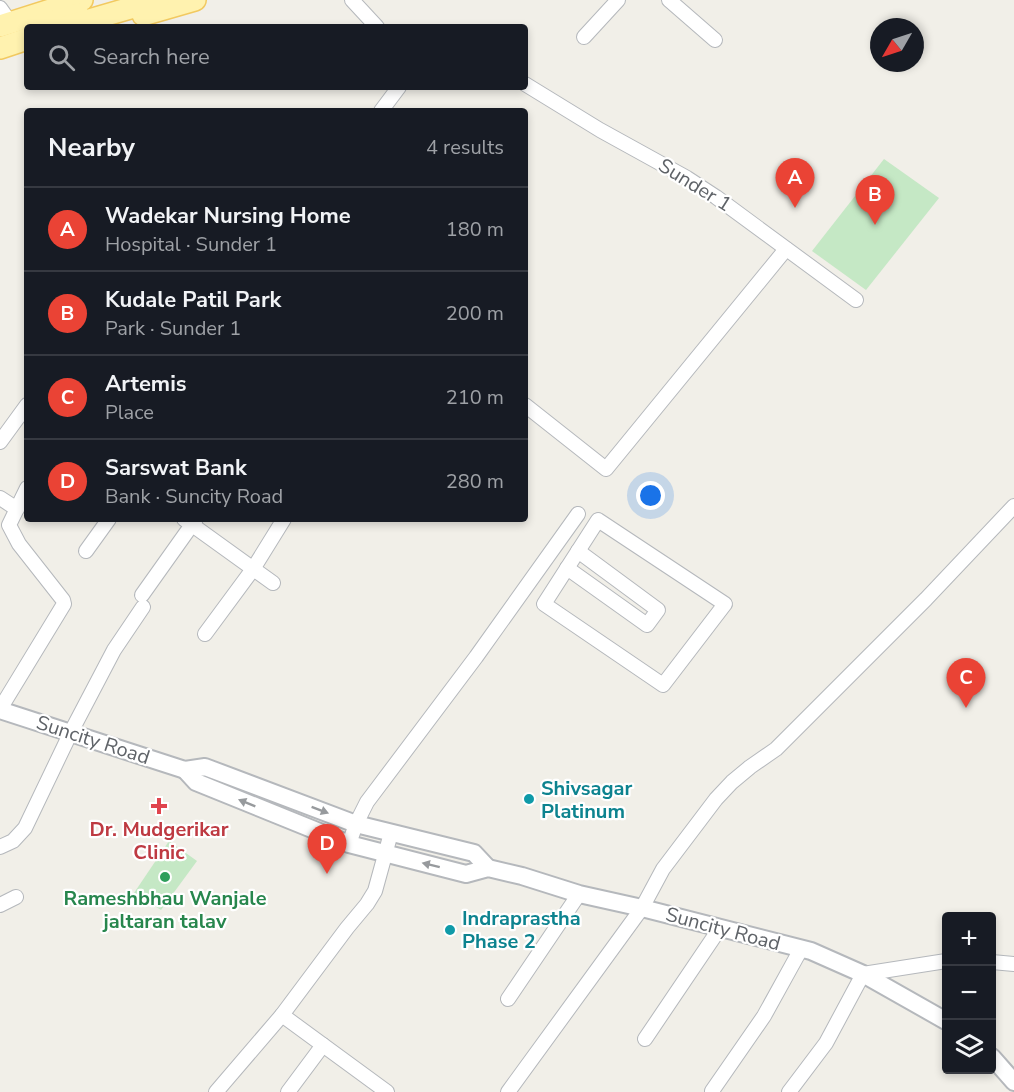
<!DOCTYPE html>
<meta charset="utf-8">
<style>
:root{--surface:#171b24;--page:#20242c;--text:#f1f3f6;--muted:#9ea1a6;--line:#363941;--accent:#ea4335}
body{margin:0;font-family:"Nunito Sans",sans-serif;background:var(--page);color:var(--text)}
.controls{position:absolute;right:18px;bottom:18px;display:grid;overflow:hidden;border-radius:6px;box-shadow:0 3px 9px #0003}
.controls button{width:54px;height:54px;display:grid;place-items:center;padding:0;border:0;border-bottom:2px solid var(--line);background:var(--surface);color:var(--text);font:30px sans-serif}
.compass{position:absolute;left:870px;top:18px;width:54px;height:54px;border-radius:50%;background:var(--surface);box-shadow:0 3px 9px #0003;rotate:231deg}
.you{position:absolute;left:651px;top:496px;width:21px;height:21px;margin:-15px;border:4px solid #fff;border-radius:50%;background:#1a73e8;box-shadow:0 0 0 9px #1a73e833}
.badge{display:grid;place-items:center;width:39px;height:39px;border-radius:50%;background:var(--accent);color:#fff;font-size:20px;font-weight:700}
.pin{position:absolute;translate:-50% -50px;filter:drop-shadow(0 2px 3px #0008)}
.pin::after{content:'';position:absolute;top:32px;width:21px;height:18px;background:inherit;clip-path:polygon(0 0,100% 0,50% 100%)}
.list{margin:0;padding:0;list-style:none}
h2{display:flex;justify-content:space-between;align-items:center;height:78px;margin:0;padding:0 24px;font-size:26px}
h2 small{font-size:20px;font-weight:400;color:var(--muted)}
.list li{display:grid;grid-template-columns:39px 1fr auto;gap:18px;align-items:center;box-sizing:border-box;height:84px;padding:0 24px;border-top:2px solid var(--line)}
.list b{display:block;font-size:22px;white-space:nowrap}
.list p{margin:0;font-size:20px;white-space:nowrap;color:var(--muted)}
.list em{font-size:20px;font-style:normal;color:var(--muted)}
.icon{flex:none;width:33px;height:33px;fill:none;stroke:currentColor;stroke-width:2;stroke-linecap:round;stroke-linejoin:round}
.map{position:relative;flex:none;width:1014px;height:1092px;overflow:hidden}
.search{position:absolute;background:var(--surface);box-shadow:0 3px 9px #0003;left:24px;top:24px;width:504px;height:66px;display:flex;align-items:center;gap:15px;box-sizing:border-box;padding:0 21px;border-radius:6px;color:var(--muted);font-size:22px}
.panel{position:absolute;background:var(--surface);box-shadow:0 3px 9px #0003;left:24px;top:108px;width:504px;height:414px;border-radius:6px}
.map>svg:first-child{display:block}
.green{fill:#c5e8c5}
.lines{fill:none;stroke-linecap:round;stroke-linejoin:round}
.minor-casing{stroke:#b5b8bc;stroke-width:16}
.tertiary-casing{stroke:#b5b8bc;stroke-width:20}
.primary-casing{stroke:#f2c960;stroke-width:24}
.minor{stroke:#fff;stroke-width:14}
.tertiary{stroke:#fff;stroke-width:16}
.primary{stroke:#fff2af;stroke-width:21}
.oneway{fill:#979a9d}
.culture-dot{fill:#0f9aa8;stroke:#fff;stroke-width:2}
.health-dot{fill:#e0444e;stroke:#fff;stroke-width:2}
.leisure-dot{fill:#2e9e5b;stroke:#fff;stroke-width:2}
.labels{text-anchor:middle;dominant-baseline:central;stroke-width:4.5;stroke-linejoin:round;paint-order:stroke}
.street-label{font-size:20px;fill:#5f6368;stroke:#fff}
.culture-label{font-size:20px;font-weight:bold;fill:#0d838f;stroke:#fff;text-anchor:start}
.health-label{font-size:20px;font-weight:bold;fill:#be3a42;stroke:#fff}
.leisure-label{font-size:20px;font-weight:bold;fill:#27864d;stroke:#fff}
</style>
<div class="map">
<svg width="1014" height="1092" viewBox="0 0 1014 1092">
<rect width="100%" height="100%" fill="#f1efe8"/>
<g class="green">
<polygon points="884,159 939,198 866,290 812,251"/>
<polygon points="169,841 197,861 161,910 134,893"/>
</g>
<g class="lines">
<g class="minor-casing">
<g id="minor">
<polyline points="352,0 377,27"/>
<polyline points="669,0 715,40"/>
<polyline points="0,8 10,22"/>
<polyline points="584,37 618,0"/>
<polyline points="525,84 600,130 687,178 716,197 856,300"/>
<polyline points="381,111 399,87"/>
<polyline points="525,405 606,469 786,249"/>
<polyline points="0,442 27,405"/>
<polyline points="0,498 17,509"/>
<polyline points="184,519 273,583"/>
<polygon points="598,520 725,604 663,685 544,604"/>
<polyline points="86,551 109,519"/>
<polyline points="567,568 647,625 658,610 578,551"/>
<polyline points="142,595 196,519"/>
<polyline points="205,634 253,569 284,519"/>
<polyline points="0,709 64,604 63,600 19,544 9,525 27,488"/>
<polyline points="349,844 356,824 367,802 476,657 578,514"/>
<polyline points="0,847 13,841 25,828 71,732 114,650 143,607"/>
<polyline points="0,905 16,897"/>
<polyline points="992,962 1014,964"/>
<polyline points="508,999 579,894"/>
<polyline points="282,1015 387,1092"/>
<polyline points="645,1039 720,928"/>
<polyline points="712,1091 764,1016 801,949"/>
<polyline points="216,1092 282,1015 347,928 367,904 375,891 391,833"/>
<polyline points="288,1092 323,1045"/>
<polyline points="508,1092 642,908 663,869 716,799 732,782 750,767 776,749 926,599 1014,506"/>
<polyline points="789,1092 826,1043 863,974 946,961"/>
</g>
</g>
<g class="tertiary-casing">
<g id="tertiary">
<polyline points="0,710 185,770 205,767 356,824 474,853 488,868"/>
<polyline points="185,770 196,782 349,844 466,874 488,868 522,876 579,894 642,908 811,951 863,974 946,1021"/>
<polyline points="992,1057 1014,1082"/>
</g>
</g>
<g class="primary-casing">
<g id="primary">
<polyline points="143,15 195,0"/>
<polyline points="0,26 82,0"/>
<polyline points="36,27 78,14"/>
<polyline points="65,27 158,0"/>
<polyline points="0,48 27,39"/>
</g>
</g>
<use href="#minor" class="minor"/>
<use href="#tertiary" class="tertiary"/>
<use href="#primary" class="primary"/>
</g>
<defs><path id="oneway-solid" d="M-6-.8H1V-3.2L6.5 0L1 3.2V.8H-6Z" transform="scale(1.5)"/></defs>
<g class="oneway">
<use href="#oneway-solid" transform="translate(247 803) rotate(-158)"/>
<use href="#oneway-solid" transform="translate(320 810) rotate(21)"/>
<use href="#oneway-solid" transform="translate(431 865) rotate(-166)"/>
</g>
<g class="culture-dot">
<circle cx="529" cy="799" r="6"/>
<circle cx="450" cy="930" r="6"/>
</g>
<path class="health-dot" d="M156 797h6v6h6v6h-6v6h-6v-6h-6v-6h6z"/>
<circle class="leisure-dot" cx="165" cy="877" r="6"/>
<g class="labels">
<g class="street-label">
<text transform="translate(695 185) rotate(32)">Sunder 1</text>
<text transform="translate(93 740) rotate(18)">Suncity Road</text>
<text transform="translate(723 929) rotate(15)">Suncity Road</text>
</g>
<g class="culture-label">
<text x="541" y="788">Shivsagar<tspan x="541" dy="23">Platinum</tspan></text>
<text x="462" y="918">Indraprastha<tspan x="462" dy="23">Phase 2</tspan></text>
</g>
<g class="health-label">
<text x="159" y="829">Dr. Mudgerikar<tspan x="159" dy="23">Clinic</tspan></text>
</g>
<g class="leisure-label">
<text x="165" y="898">Rameshbhau Wanjale<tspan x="165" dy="23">jaltaran talav</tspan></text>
</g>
</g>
</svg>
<div class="controls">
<button>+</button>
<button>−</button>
<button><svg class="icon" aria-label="layers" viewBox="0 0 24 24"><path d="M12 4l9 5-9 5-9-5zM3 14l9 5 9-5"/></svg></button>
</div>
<svg class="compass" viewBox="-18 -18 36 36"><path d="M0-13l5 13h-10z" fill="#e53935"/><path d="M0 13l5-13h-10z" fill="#9ea1a6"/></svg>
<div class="you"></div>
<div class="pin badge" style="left:795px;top:208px">A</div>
<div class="pin badge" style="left:875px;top:225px">B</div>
<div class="pin badge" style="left:966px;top:708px">C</div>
<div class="pin badge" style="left:327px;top:874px">D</div>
<div class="search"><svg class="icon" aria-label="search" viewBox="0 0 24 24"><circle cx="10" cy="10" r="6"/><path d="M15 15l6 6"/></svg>Search here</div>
<section class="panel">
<h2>Nearby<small>4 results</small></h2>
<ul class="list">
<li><span class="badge">A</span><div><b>Wadekar Nursing Home</b><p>Hospital · Sunder 1</p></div><em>180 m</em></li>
<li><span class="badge">B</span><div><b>Kudale Patil Park</b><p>Park · Sunder 1</p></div><em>200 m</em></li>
<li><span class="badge">C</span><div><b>Artemis</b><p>Place</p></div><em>210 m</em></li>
<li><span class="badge">D</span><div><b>Sarswat Bank</b><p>Bank · Suncity Road</p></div><em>280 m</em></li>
</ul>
</section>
</div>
